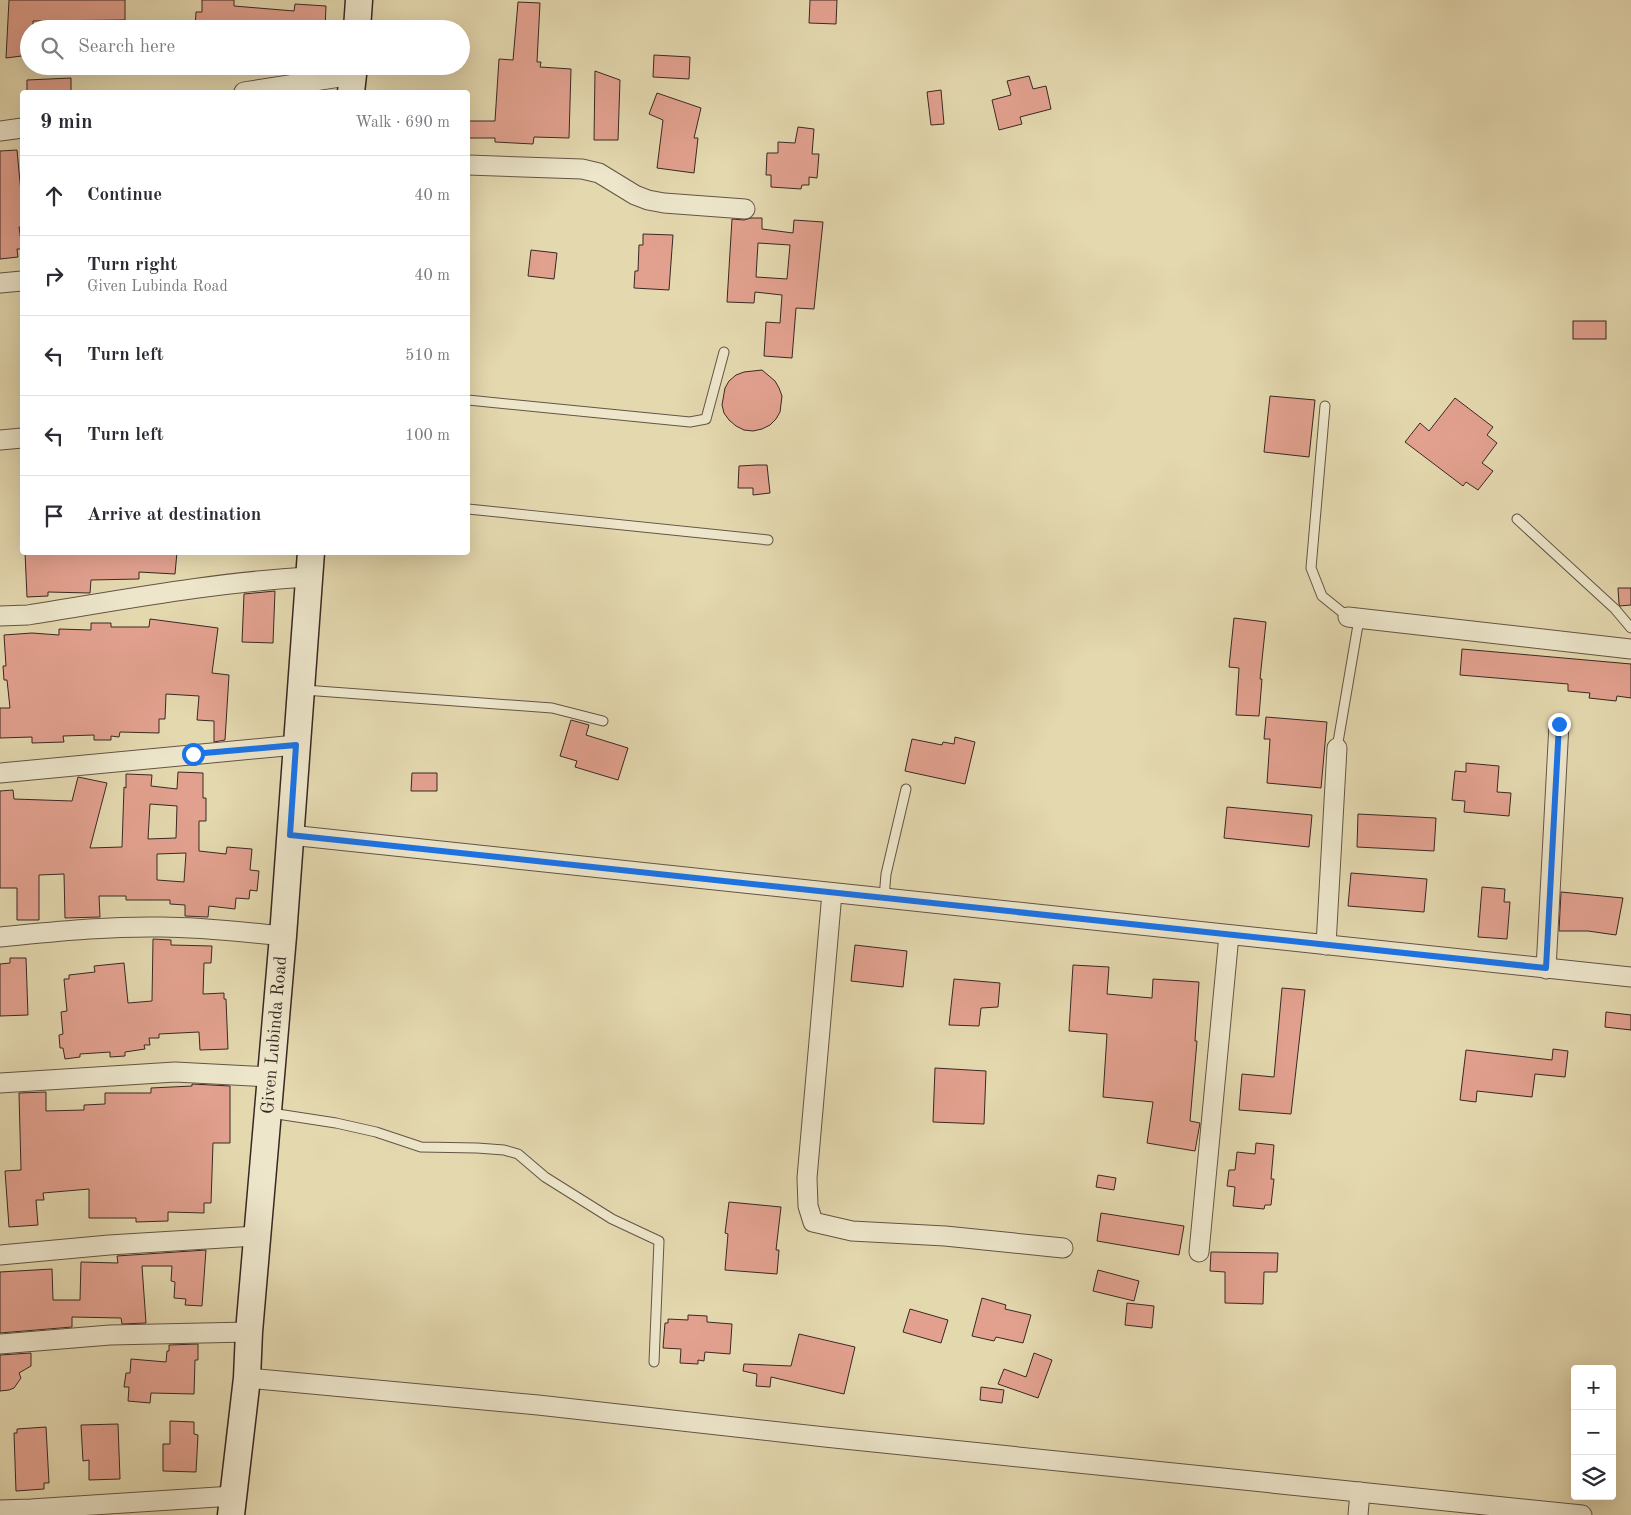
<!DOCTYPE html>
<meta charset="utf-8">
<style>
:root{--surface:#fff;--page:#f7f7f7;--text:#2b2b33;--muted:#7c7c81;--line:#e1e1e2}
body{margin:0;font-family:"Old Standard TT",serif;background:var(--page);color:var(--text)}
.controls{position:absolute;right:15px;bottom:15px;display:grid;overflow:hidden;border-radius:5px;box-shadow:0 5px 20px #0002}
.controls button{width:45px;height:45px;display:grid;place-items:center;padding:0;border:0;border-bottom:1px solid var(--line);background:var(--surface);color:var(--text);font:25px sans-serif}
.stop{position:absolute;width:15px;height:15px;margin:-11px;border:4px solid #1a73e8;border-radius:50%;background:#fff}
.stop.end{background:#1a73e8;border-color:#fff;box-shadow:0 1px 5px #0008}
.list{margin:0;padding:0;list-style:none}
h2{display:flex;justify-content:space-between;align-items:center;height:65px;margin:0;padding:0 20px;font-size:21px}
h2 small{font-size:16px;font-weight:400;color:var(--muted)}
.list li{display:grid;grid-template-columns:32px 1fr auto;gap:15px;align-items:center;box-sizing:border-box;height:80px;padding:0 20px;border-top:1px solid var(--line)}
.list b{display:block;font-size:19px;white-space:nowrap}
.list p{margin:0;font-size:16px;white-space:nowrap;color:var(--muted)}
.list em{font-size:16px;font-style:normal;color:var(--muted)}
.icon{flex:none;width:28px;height:28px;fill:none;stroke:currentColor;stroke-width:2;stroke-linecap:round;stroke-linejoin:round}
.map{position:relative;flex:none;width:1631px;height:1515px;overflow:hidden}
.search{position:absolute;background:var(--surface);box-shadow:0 5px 20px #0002;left:20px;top:20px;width:450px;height:55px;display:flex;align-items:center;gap:12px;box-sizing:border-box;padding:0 18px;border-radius:28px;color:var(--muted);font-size:19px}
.panel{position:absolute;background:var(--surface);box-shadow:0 5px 20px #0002;left:20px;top:90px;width:450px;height:465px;border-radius:5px}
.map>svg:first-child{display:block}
.building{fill:#e2a18f;stroke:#392822;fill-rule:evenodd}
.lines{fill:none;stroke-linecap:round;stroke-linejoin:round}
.lane-casing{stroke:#645445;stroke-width:11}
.street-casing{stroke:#645445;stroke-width:21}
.secondary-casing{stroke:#392822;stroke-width:29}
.lane{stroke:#ede6cb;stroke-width:9}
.street{stroke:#ede6cb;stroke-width:19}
.secondary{stroke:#ede6cb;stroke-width:26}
.route{stroke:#1a73e8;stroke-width:6}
.labels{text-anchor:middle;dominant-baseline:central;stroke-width:4;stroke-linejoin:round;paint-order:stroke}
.street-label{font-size:18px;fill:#392822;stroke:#ede6cb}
</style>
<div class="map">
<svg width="1631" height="1515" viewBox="0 0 1631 1515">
<rect width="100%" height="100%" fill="#e4d8af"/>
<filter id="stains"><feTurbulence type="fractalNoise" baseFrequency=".004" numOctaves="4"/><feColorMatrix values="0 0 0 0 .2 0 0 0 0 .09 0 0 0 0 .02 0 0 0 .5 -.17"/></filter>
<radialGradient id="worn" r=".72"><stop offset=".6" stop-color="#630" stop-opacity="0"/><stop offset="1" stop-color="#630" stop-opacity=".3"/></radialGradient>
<g class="building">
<polygon points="9,0 125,0 125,20 33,21 33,29 29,29 29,55 6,58"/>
<polygon points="202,0 234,0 234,6 294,11 295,4 326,6 325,29 195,29 196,12 202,12"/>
<polygon points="810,0 837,0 836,24 809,23"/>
<polygon points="518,2 540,3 537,62 541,62 540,67 571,69 569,138 534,137 533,144 495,142 495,138 468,138 468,121 495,121 499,59 513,60"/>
<polygon points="654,55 690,57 689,79 653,77"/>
<polygon points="595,71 620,80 618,140 594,140"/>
<polygon points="1029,76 1033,89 1046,86 1051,109 1020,117 1022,124 999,130 992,100 1011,95 1007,81"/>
<polygon points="71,78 71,92 27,92 27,80"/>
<polygon points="941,90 944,124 931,125 927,92"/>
<polygon points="657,93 701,108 694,138 698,138 694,173 657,168 663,120 649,114"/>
<polygon points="798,127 814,129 812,154 819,154 817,178 809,177 809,185 802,185 801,189 771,187 771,175 766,175 767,153 778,153 778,142 795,143"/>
<polygon points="17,150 22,203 22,227 19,227 22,249 17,249 18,257 0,259 0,151"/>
<path d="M751,218H762V229L793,233L794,220L823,222L814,309L796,308L792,358L764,356L766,322L780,323L782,295L755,292L754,303L727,302L732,219L744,220ZM758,243L790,245L787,279L756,277Z"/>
<polygon points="643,234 673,235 669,290 634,288 635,271 638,271 639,245 643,245"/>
<polygon points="531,250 557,253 554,279 528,276"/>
<rect x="1573" y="321" width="33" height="18"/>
<polygon points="762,370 775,381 779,388 782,396 780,412 776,419 770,425 762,429 753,431 744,430 736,426 729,420 724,413 722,405 725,388 729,381 736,375 744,372"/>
<polygon points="1270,396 1315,400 1309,457 1264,452"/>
<polygon points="1455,398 1493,427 1487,435 1497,443 1482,463 1493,471 1478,490 1466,482 1463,486 1405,442 1420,423 1429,431"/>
<polygon points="757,465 767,465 770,493 753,495 753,488 738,488 739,466"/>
<polygon points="25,552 177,552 175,574 139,572 139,579 91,580 90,593 48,592 48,596 27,597"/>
<polygon points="1618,588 1631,588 1631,605 1620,606 1619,604"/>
<polygon points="275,591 273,643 242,642 244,594"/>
<polygon points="1234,618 1266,622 1260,679 1262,679 1259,716 1236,715 1239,668 1229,667"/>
<polygon points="150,619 218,628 212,673 229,675 225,740 214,742 214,721 197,720 199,696 166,694 165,719 159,719 159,733 120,732 119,737 111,736 111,740 94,740 94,735 63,736 64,742 32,743 32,737 0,738 0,708 10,708 7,680 4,680 3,666 6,666 4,635 32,633 59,635 59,629 91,630 91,623 111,623 111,627 149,627"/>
<polygon points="1462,649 1631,664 1631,698 1617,696 1616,701 1589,698 1590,693 1568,691 1568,684 1460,675"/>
<polygon points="1266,717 1327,722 1321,788 1267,783 1270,739 1264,739"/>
<polygon points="571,720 589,725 586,735 628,748 618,780 575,767 577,761 560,756"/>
<polygon points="955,737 975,742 965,784 905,771 912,739 942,745 943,742 954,744"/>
<polygon points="1466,763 1499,766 1497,792 1511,793 1509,816 1464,812 1465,801 1452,800 1455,771 1466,772"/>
<path d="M178,772L203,773V798H206V821H199V851L226,854L227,847L252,849L250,870L259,871L257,891L250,890L249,899L236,898L235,909L209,906L208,917L185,916V905L170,904V900H126V896H99L100,917L65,918L64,874L39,875V920H17V888H0V791L13,790L14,799L72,801L78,777L107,783L90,848L122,847L124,787L126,788V774L152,775L151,786L177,789ZM150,804L177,806L176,838L148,839ZM186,853L184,882L157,880V854Z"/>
<polygon points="412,773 437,773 437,791 411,791"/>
<polygon points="1227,807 1312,815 1309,847 1224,838"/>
<polygon points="1358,814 1436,818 1434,851 1357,847"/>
<polygon points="1351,873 1427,879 1424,912 1348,906"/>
<polygon points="1482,887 1505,889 1504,902 1510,902 1507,939 1478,937"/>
<polygon points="1561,892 1623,898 1616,935 1588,931 1559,931"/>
<polygon points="153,939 171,940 171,945 212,946 211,963 204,963 203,994 224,993 224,999 226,999 228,1049 200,1050 199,1032 159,1034 159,1038 149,1038 150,1045 144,1045 145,1049 125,1052 125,1056 110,1057 110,1052 80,1054 80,1057 65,1059 63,1048 60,1048 59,1035 63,1034 61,1012 67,1011 64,979 69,979 69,975 95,972 94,966 124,963 128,1003 152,1001"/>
<polygon points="855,945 907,951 903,987 851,981"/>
<polygon points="10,958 26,958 28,1015 0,1016 0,964 10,963"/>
<polygon points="1073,965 1109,967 1107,994 1152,998 1153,979 1199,982 1195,1041 1197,1041 1190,1121 1200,1123 1195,1151 1147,1143 1153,1102 1103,1097 1107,1034 1069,1031"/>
<polygon points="954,979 1000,983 998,1007 981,1008 979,1026 949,1025"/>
<polygon points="1282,988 1305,990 1291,1114 1239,1110 1242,1074 1274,1077"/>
<polygon points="1606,1012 1631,1015 1631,1030 1605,1027"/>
<polygon points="1553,1049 1568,1051 1565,1077 1535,1074 1532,1097 1477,1091 1476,1102 1460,1100 1466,1050 1552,1060"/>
<polygon points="935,1068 986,1071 984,1124 933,1122"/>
<polygon points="192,1084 230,1086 230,1143 213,1143 211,1203 204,1203 204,1213 168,1212 168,1221 136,1222 136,1218 89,1218 89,1189 43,1193 44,1200 36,1200 38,1225 9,1227 5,1171 21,1170 19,1093 46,1092 46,1111 84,1110 84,1105 105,1104 105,1093 151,1093 151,1088 192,1086"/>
<polygon points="1256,1143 1274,1145 1271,1179 1274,1179 1271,1205 1265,1205 1264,1209 1233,1206 1235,1187 1227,1186 1229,1170 1235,1170 1237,1152 1255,1154"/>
<polygon points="1098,1175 1116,1178 1114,1190 1096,1187"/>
<polygon points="729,1202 781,1207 776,1250 779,1250 777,1274 725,1270 728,1234 725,1233"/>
<polygon points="1101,1213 1184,1226 1179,1255 1097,1241"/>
<polygon points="206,1250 202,1306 185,1305 186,1299 174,1298 175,1282 171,1281 172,1266 142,1266 146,1323 122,1324 121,1318 72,1317 72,1327 0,1333 0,1272 52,1269 53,1300 80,1300 81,1262 118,1263 117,1256"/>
<polygon points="1211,1252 1278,1253 1277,1272 1264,1272 1263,1304 1225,1303 1225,1272 1210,1271"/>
<polygon points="1098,1270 1139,1281 1134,1301 1093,1291"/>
<polygon points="982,1298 1006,1305 1005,1309 1031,1315 1023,1343 996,1337 994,1341 972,1336"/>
<polygon points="1127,1303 1154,1306 1152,1328 1125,1325"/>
<polygon points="910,1309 948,1320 941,1343 903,1332"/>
<polygon points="688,1315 707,1316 707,1322 732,1324 730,1354 705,1352 704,1361 698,1360 698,1364 680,1363 681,1349 663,1348 665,1323 668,1323 668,1319 688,1320"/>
<polygon points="799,1334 855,1347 844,1394 771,1377 770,1387 756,1386 757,1374 743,1371 744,1364 791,1366"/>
<polygon points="198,1344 198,1360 195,1360 194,1394 151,1393 150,1403 128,1401 129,1387 124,1387 126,1373 130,1373 131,1359 166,1362 167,1351 169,1351 169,1345"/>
<polygon points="31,1353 31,1366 19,1373 21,1378 14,1388 9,1390 0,1391 0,1355"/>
<polygon points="1034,1353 1052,1360 1038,1398 998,1384 1004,1369 1026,1377"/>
<polygon points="981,1387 1004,1390 1002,1403 980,1400"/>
<polygon points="170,1421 194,1422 194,1434 198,1435 196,1472 163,1471 163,1444 170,1444"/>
<polygon points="118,1424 120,1479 89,1480 89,1460 83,1461 81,1425"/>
<polygon points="46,1427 49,1483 44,1483 44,1489 16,1491 14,1433 17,1433 17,1429"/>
</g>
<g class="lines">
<g class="lane-casing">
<g id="lane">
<polyline points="468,400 690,422 706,419 724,352"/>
<polyline points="1325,406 1311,568 1322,596 1348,617"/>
<polyline points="468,509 768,540"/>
<polyline points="1517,519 1615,609 1631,628"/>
<polyline points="304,690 552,708 603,721"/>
<polyline points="1337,748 1359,619"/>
<polyline points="884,898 886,874 906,789"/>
<polyline points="271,1113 336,1123 376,1132 421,1147 477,1148 504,1150 518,1154 545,1177 612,1219 659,1241 654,1362"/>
</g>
</g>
<g class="street-casing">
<g id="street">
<polyline points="244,92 353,75"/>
<polyline points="0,131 22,128"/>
<polyline points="468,165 582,169 599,173 635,195 648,200 664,203 745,209"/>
<polyline points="0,283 22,281"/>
<polyline points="0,440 22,438"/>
<path d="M0,616L28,615C122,600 215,582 310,577"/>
<polyline points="1348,617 1631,649"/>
<polyline points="0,773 296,745"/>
<polyline points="290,835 1631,977"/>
<polyline points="832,893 807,1178 808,1206 813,1222 852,1231 945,1236 1063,1248"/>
<path d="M0,937C53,932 107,926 161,927C202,927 243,932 283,936"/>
<polyline points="1326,945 1337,748"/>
<polyline points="1546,969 1559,724"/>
<polyline points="0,1083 175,1072 271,1077"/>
<polyline points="1199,1252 1229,935"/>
<polyline points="0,1255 109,1245 257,1236"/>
<polyline points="0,1344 110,1335 249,1332"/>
<polyline points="247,1378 538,1405 825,1437 1582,1515"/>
<polyline points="0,1510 31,1509 233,1496"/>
<polyline points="1358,1515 1360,1492"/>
</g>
</g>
<g class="secondary-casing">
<g id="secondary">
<polyline points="357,29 359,0"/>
<polyline points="351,92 354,66"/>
<path id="s1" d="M231,1515L247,1378L249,1332L283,936L311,552"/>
</g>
</g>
<use href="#lane" class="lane"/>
<use href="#street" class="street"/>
<use href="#secondary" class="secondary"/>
</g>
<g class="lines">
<polyline class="route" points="193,754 296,745 290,835 1546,968 1559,724"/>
</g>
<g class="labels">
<g class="street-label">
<text stroke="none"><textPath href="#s1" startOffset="482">Given Lubinda Road</textPath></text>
</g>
</g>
<rect width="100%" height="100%" filter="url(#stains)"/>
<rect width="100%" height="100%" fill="url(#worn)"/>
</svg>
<div class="controls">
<button>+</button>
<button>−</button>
<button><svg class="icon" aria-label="layers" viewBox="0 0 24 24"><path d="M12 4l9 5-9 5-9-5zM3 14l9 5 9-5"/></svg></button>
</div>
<div class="stop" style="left:193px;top:754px"></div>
<div class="stop end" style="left:1559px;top:724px"></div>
<div class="search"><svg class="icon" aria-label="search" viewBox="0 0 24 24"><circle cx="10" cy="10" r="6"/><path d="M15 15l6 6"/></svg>Search here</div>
<section class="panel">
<h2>9 min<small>Walk · 690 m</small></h2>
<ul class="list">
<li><svg class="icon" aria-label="ahead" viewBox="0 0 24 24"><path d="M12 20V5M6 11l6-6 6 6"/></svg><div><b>Continue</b></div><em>40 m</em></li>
<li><svg class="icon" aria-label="right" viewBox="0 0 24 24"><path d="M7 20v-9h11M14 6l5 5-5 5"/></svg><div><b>Turn right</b><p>Given Lubinda Road</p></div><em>40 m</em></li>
<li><svg class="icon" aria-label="left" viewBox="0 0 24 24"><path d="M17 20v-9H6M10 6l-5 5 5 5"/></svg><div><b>Turn left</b></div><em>510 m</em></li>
<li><svg class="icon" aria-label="left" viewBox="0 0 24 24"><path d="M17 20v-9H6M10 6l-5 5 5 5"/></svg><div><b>Turn left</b></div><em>100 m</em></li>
<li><svg class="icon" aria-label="arrive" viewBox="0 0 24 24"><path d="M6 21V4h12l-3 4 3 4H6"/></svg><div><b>Arrive at destination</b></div></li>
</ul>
</section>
</div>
